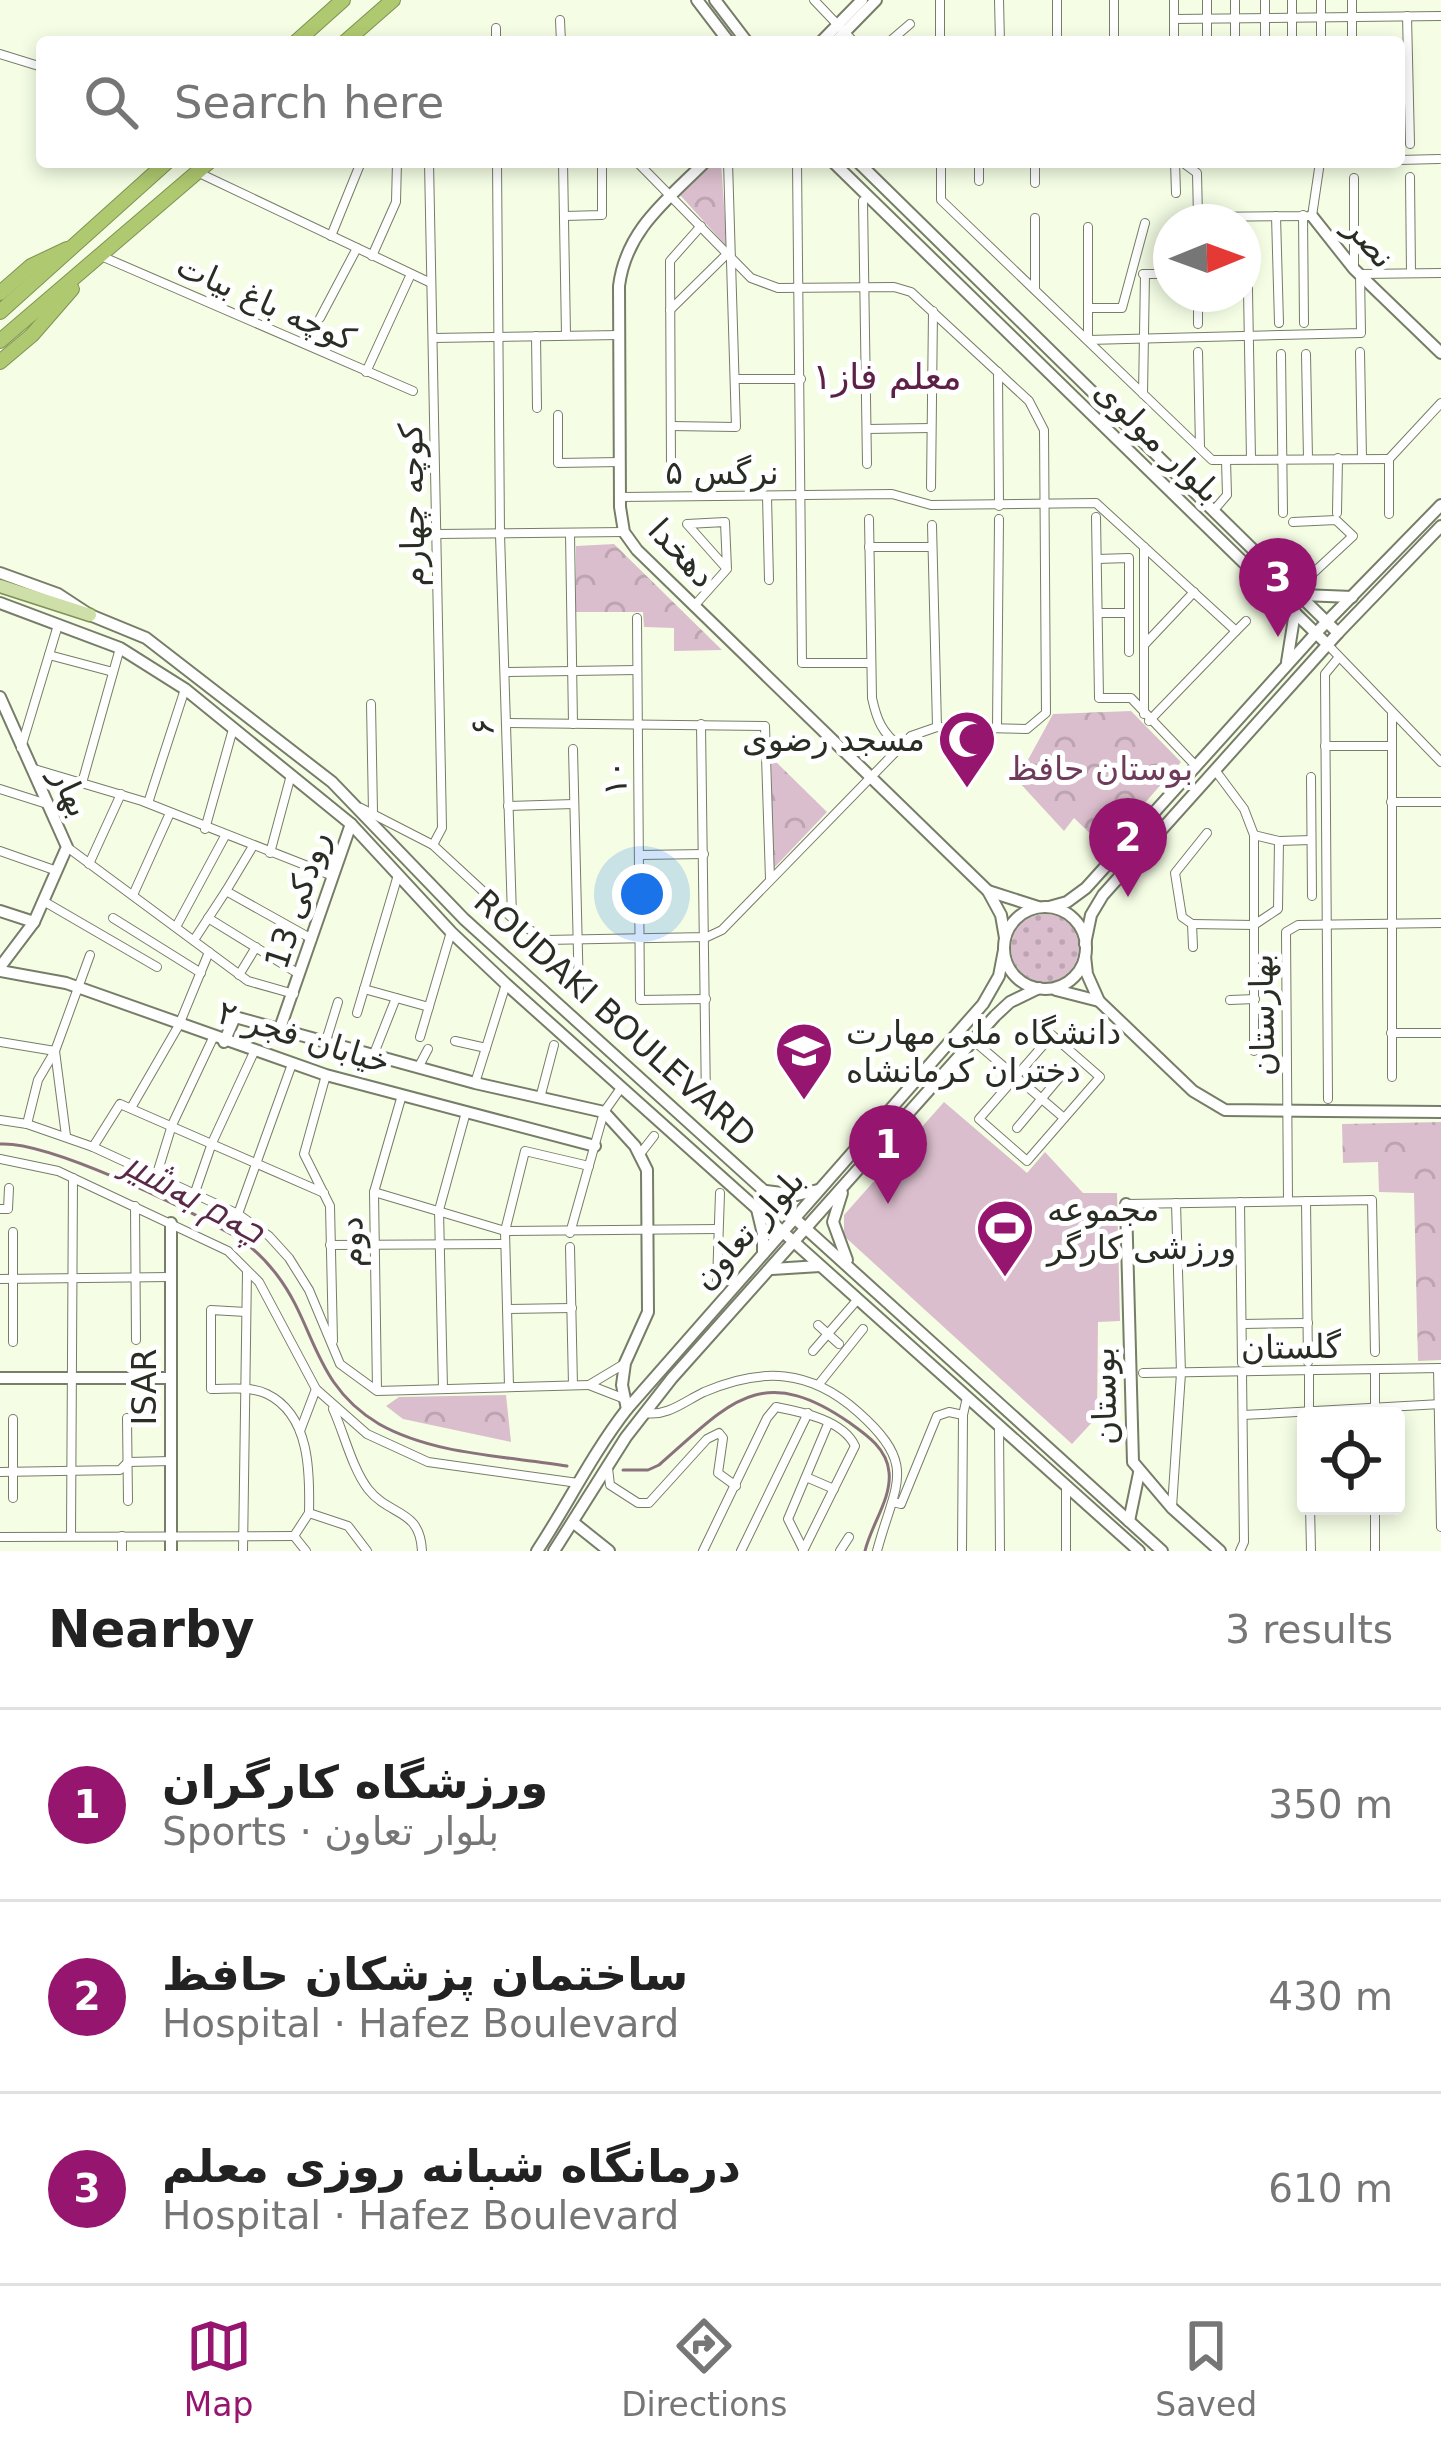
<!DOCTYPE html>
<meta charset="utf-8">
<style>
:root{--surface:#fff;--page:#f6f6f6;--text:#222;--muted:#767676;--line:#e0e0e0;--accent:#96166f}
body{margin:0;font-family:"DejaVu Sans",Cairo,sans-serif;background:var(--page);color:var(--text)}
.controls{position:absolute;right:36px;bottom:36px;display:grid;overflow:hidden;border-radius:12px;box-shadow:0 6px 18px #0003}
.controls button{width:108px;height:108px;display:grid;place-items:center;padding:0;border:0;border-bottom:3px solid var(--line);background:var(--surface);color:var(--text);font:60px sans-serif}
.compass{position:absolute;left:1153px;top:204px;width:108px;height:108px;border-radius:50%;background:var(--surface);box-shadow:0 6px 18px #0003;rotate:89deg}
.you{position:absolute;left:642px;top:894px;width:42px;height:42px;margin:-30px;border:9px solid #fff;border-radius:50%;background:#1a73e8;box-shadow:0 0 0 18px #1a73e833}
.badge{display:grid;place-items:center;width:78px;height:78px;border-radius:50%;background:var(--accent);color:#fff;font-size:39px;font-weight:700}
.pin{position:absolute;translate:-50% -99px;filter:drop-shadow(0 3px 6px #0008)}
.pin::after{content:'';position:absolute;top:63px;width:42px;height:36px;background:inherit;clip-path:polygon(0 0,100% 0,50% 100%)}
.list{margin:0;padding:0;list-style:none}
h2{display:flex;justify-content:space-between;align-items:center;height:156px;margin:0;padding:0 48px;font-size:51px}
h2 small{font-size:39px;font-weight:400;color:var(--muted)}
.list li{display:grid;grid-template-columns:78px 1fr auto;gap:36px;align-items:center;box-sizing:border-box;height:192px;padding:0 48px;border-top:3px solid var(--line)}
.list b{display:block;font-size:45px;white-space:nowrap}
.list p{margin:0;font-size:39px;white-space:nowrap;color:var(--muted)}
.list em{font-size:39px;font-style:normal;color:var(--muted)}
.icon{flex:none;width:66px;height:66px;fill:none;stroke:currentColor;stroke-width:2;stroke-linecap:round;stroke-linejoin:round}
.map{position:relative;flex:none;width:1441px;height:1551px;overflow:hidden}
.search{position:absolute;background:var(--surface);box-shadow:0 6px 18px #0003;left:36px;right:36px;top:36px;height:132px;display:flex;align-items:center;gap:30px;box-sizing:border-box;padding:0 42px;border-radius:12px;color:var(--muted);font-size:45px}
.sheet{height:732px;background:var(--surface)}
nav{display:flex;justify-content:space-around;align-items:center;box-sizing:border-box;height:168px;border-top:3px solid var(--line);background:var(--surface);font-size:33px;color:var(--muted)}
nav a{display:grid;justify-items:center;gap:6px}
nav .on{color:var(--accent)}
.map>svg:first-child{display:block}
.grass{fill:url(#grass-dots)}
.park{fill:url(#park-crowns)}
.garden{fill:#dbbecd}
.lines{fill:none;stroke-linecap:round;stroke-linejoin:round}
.stream{stroke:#8a727d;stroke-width:3}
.street-casing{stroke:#767d68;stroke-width:10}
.secondary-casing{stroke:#767d68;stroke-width:14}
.primary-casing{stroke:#809255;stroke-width:15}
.highway-casing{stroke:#809255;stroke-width:16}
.street{stroke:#fff;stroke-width:8}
.secondary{stroke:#fff;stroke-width:10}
.primary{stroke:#cfdfa9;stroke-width:12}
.highway{stroke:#afc970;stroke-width:14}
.labels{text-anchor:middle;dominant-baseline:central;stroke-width:10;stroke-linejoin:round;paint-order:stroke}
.street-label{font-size:33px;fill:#2a2d24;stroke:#fff}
.poi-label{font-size:33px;fill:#2a2d24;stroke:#fff;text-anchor:start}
.park-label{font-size:33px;fill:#6e3c5a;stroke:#fff}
.neighbourhood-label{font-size:36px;fill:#5d2147;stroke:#fff}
.water-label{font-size:36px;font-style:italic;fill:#592a47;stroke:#fff}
</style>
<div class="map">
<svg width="1441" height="1551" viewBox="0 0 1441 1551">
<defs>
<pattern id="grass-dots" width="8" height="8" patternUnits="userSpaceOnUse" patternTransform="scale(3)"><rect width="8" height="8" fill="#dbbecd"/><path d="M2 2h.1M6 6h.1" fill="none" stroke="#bca4b0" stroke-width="1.8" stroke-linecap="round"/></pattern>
<pattern id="park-crowns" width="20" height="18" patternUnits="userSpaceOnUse" patternTransform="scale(3)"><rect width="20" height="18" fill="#dbbecd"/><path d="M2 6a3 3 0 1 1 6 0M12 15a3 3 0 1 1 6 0" fill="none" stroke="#bca4b0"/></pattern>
</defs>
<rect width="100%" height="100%" fill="#f5fee5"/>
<circle class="grass" cx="1045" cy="948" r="34"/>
<g class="park">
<polygon points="715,162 721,162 727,247 680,195"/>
<polygon points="614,544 722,650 674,651 674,628 644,627 643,612 576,612 576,546"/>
<polygon points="1131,711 1181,762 1105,848 1074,818 1064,831 1017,780 1053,714"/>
<polygon points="771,757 827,812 773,869"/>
<polygon points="1441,1122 1441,1360 1418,1361 1414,1193 1379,1192 1378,1162 1343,1163 1342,1124"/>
<polygon points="506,1395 511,1442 403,1419 386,1406 399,1397"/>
</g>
<polygon class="garden" points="944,1102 1027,1173 1045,1152 1083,1193 1117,1193 1120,1321 1098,1322 1097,1417 1072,1444 844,1236 844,1215"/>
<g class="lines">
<g class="stream">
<path d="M0,1144C49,1141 183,1207 229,1233C249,1243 264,1258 277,1275C316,1326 313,1385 379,1424C434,1455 506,1456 567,1466"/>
<path d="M623,1470H648L659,1465C728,1405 760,1360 850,1423C867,1435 887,1449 889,1472C892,1498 871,1525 865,1551"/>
</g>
<g class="street-casing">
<g id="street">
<polyline points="814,0 854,42"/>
<polyline points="940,0 940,42"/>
<polyline points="999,0 1000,42"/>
<polyline points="1057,0 1057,42"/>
<polyline points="1114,0 1114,42"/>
<polyline points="1174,0 1174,42"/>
<polyline points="1207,0 1207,42"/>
<polyline points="1235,0 1235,42"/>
<polyline points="1265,0 1265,42"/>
<polyline points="1292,0 1292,42"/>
<polyline points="1321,0 1321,42"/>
<polyline points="1352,0 1352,42"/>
<polyline points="1407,16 1410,144"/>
<polyline points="1174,19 1441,16"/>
<polyline points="560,20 561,42"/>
<polyline points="496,28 496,42"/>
<polyline points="627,41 627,42"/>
<polyline points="889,42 910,24"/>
<polyline points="0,54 42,67"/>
<polyline points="1399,160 1439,159"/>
<polyline points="429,162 442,828 433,845"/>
<polyline points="497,162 500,534 512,916"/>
<polyline points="563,162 566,335"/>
<polyline points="797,162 802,663 871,663"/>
<polyline points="941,162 941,200 1212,460 1389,459"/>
<polyline points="979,162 979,181"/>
<polyline points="1035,162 1035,183"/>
<polyline points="1175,162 1176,193"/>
<polyline points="1182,162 1197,173 1198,217 1312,216 1320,162"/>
<polyline points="199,173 431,283"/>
<polyline points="1410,177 1411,273"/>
<polyline points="1354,178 1354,268"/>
<polyline points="863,201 867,464"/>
<polyline points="1303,215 1304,323"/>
<polyline points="564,216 602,215 602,162"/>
<polyline points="1276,216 1279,323"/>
<polyline points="1035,218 1035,287"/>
<polyline points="1088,227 1088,340 1361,333 1360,274 1441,273"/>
<polyline points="1247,234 1251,459"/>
<polyline points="331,236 361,162"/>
<polyline points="101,256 413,391"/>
<polyline points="372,256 396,202 397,162"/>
<polyline points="1143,274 1171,274"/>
<polyline points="1198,294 1198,324"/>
<polyline points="1088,308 1122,308 1145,223"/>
<polyline points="670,310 727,254"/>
<polyline points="320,318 357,248"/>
<polyline points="536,336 537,408"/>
<polyline points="433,338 620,335"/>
<polyline points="1198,352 1200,447"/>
<polyline points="1360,352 1362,458"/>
<polyline points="1281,354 1283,513"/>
<polyline points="1306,354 1308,459"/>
<polyline points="366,372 411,274"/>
<polyline points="998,372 999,506"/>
<polyline points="735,379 801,379"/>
<polyline points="1143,394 1145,274"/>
<polyline points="558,415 558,463 620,462"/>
<polyline points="671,426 736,427 728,162"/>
<polyline points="867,429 931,428"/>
<polyline points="1389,459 1441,403"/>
<polyline points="1389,459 1389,514"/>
<polyline points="671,467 670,261 701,226"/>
<polyline points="931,487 933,311"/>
<polyline points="767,496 769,580"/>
<polyline points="620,497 892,494 931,505 1096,503 1236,631 1149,721"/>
<polyline points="1214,510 1227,495 1226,460"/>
<polyline points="1337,513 1338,458"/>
<polyline points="1096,517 1099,698 1131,698 1195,765"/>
<path d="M869,519L872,698C877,721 882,732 900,747"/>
<polyline points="1293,522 1336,520 1353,536 1296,589"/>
<polyline points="932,525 937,727"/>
<polyline points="570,533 573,724"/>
<polyline points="437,534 624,532"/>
<polyline points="869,547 932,547"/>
<polyline points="1144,547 1144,714"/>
<polyline points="1097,559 1129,558 1129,652"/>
<polyline points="694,606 727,569 725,522 687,524 727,569"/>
<polyline points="1098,613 1129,613"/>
<polyline points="637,618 640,1000 706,999"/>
<polyline points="1236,631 1246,621"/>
<polyline points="1145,644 1194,592"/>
<polyline points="1327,644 1441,762"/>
<polyline points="49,655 113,672"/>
<polyline points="505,672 637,670"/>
<polyline points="371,704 373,812"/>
<polyline points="507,723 765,726 770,879"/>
<polyline points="701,724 706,1104"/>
<polyline points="997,727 999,519"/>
<polyline points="1325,746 1392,746"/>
<polyline points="21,748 58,625"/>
<polyline points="573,749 579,994"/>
<polyline points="31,768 142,801 333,876"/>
<polyline points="1215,770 1244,809 1254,835 1254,1051"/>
<polyline points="1311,777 1312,896"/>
<polyline points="82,783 120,648"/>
<polyline points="0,789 47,804"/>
<polyline points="1391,802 1441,802"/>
<polyline points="148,803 185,689"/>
<polyline points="508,806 574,804"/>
<polyline points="361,808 433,845 512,918 545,940 707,937 722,930 911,736 937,727 1027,729 1046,713 1044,430 1029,401 911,292 894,287 778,288 751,278 637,162"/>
<polyline points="205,829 233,729"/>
<polyline points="1254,835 1279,841 1311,840"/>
<polyline points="253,846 226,891 312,939"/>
<polyline points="67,847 248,981 294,994"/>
<polyline points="0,851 57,871"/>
<polyline points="270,853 291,775"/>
<polyline points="640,855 704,854"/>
<polyline points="89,864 121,794"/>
<polyline points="133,895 170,813"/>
<polyline points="45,902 157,967"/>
<polyline points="113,918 201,973"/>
<polyline points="208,918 299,974"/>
<polyline points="1192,924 1254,925 1278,909 1279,841"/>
<polyline points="176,927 225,836"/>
<polyline points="194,940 226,891"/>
<polyline points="1193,947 1192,924 1182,917 1175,873 1207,833"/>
<polyline points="239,975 256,947"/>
<polyline points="364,989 429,1007"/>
<polyline points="1230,1000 1255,999"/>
<polyline points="357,1013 398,875"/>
<polyline points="1391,1033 1441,1033"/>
<polygon points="1052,1035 1100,1077 1027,1161 979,1119"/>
<polyline points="420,1037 451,932"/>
<polyline points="455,1041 486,1048"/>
<polyline points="974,1041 1064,1118"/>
<polyline points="0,1042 55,1051 66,1136"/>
<polyline points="325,1044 338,1002"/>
<polyline points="373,1056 396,998"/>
<polyline points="418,1068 428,1049"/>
<polyline points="326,1075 304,1154 330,1206 333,1341"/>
<polyline points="1392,1077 1392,714"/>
<polyline points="475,1083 506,984"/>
<polyline points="540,1098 554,1045"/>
<polyline points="1328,1099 1325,674 1339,657"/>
<polyline points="131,1108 179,1025 209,952"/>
<polyline points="0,1120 27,1124 93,1147 238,1214 269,1236 289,1258 309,1290 340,1364 377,1391 589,1385"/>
<polyline points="27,1124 38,1080 55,1051 90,955"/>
<polyline points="1017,1128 1064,1072"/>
<polyline points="93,1147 120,1104 324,1193"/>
<polyline points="640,1154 654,1136"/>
<polyline points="0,1159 58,1171 228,1251 259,1282 316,1389 367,1434 428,1462 578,1483"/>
<polyline points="156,1177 172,1125 213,1038"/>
<polyline points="374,1192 505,1231 718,1229"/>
<polyline points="194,1195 212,1143 254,1052"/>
<polyline points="1288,1201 1286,932 1298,925 1441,923"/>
<polyline points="1306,1201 1308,1362"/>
<polyline points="1240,1202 1242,1363"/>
<polyline points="1126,1204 1372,1200 1375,1352"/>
<polyline points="135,1206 136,1340"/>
<polyline points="0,1209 8,1209 9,1188"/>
<polyline points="238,1214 292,1064"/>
<polyline points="13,1232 13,1342"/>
<polyline points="570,1233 604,1112 621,1088"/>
<polyline points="330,1245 504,1244"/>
<polyline points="570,1247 573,1385"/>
<polyline points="0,1279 171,1277"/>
<polyline points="717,1282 720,1193"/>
<polyline points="507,1309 572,1308"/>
<path d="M246,1312L211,1310V1389C229,1389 250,1386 267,1394C310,1415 310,1472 309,1513"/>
<polyline points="1242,1324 1308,1323"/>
<polyline points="818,1325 839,1344"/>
<polyline points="813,1351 858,1299"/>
<polyline points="624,1364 589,1385 625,1399"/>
<polyline points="1438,1368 1441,1527"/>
<polyline points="1309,1370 1309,1413"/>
<polyline points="1375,1370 1375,1416"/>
<polyline points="1143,1373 1441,1368"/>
<polyline points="819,1384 863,1329"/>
<polyline points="509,1386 505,1231 525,1151 589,1166"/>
<polyline points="443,1389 439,1210 466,1112"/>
<polyline points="377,1390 374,1192 402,1095"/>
<path d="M333,1409C344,1433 352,1468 368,1489C390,1517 420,1508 422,1551"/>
<path d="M645,1413C667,1417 685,1401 704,1392C762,1367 810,1369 858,1412C919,1466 895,1483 877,1551"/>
<polyline points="1243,1415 1441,1404"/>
<polyline points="127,1418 128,1501"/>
<polyline points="13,1419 13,1498"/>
<polyline points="999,1427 1000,1551"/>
<polyline points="300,1431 316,1389"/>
<polyline points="608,1468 610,1485 638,1503 649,1503 707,1439 719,1433 723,1438 718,1473 736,1486"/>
<polyline points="0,1472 120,1470 128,1462 171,1461"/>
<polyline points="806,1477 834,1489"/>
<polyline points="1066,1487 1066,1551"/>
<polyline points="893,1502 901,1504 937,1416 949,1412 963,1415"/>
<polyline points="1310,1506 1311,1551"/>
<polyline points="1172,1507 1181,1373 1176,1203"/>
<polyline points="71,1536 73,1178"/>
<polyline points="122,1536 122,1551"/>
<polyline points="0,1537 294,1536"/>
<polyline points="803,1549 788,1519 828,1424"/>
<polyline points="243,1551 247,1271"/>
<polyline points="306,1551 294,1536 309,1513 348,1526 367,1551"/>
<path d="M703,1551L767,1418L776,1407C802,1412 843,1420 855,1446L803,1551"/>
<polyline points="741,1551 808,1413"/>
<polyline points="840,1551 849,1537"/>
<polyline points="962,1551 963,1415 967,1397"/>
<polyline points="1240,1551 1244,1542 1242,1372"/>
<polyline points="1375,1551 1375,1506"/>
</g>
</g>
<g class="secondary-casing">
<g id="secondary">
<polyline points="697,0 729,42"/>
<polyline points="715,0 747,42"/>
<polyline points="821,42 862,0"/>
<polyline points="835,42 876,0"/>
<path d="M705,162C667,200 626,230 619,286L620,507L624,532L637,550L988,891L1001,915L1005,938"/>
<polyline points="833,162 1327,644"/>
<polyline points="858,162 1338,633"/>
<polyline points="1312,216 1354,269 1441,353"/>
<polyline points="0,573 58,594 90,615 146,638 332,782 464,919 1162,1551"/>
<polyline points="1302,595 1352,597"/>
<polyline points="0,603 120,648 185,689 351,824 451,932 506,984 1139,1551"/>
<polyline points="1287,662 1295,612"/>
<polyline points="0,697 67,847 34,922 0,967"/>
<polyline points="988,891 1038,907"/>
<polyline points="1049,907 1067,902 1086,888 1316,633 1441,505"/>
<circle cx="1045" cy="948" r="41"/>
<polyline points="0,911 34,922"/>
<polyline points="1085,944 1091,915 1103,895 1338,633 1441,526"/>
<polyline points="1085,956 1087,974 1099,1001 1193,1091 1225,1110 1441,1112"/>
<polyline points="0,971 66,983 326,1075 595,1146"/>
<polyline points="1056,990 1099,1001"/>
<polyline points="279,1031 351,824"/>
<polyline points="224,1042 235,1017 475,1083 604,1112 635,1146 647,1170 648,1312 625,1363 622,1385 627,1409"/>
<polyline points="766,1191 797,1195 818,1190"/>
<polyline points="842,1193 833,1222 847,1260"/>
<polyline points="1126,1204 1133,1462 1172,1508 1220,1551"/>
<polyline points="757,1209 763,1234 763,1254"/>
<polyline points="171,1223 171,1551"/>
<polyline points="772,1269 820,1266"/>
<polyline points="0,1378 171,1378"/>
<polyline points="1129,1521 1139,1473"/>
<polyline points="574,1523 609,1551"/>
<path d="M537,1551C568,1504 592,1454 627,1409L983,1004L999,976L1004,950"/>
<polyline points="554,1551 626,1437 672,1378 995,1016 1010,1002 1039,988"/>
</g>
</g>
<g class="primary-casing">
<polyline id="primary" points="0,586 90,615"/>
</g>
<g class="highway-casing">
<g id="highway">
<polyline points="296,42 343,0"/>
<polyline points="345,42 393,0"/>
<polyline points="0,293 31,266 67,249"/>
<polyline points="0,312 167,162"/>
<polyline points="0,341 209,162"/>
<polyline points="0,362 32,335 72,289"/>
</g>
</g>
<use href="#street" class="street"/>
<use href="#secondary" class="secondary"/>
<use href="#primary" class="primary"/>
<use href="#highway" class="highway"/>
</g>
<defs>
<g id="mosque-pin" transform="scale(3)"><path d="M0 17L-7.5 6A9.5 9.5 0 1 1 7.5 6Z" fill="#96166f" stroke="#fff"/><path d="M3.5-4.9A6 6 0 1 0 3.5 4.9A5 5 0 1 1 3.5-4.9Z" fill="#fff"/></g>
<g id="university-pin" transform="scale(3)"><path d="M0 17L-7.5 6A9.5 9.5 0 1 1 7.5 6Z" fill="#96166f" stroke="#fff"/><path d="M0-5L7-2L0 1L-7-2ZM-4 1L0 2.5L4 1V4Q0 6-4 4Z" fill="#fff"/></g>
<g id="stadium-pin" transform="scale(3)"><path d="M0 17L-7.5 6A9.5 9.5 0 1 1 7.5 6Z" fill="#96166f" stroke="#fff"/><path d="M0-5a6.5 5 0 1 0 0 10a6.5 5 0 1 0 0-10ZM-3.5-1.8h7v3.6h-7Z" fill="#fff"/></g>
</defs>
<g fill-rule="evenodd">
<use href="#mosque-pin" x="967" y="739"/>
<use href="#university-pin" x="804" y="1051"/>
<use href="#stadium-pin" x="1005" y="1228"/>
</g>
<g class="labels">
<g class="street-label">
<text transform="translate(1370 242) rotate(49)">نصر</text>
<text transform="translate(266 302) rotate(24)">کوچه باغ بیات</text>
<text transform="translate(1158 441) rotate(44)">بلوار مولوی</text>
<text x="722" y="472">نرگس ۵</text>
<text transform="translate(412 505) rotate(-91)">کوچه چهارم</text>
<text transform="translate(682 553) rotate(47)">دهخدا</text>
<text transform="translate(482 727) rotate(-91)">۶</text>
<text transform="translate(615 778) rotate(-91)">۱۰</text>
<text transform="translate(71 792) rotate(65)">بهار</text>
<text transform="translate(297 900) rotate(-72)">رودکی 13</text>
<text transform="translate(1262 1015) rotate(-91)">بهارستان</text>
<text transform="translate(615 1018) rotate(42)">ROUDAKI BOULEVARD</text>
<text transform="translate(304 1037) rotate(17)">خیابان فجر ۲</text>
<text transform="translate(748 1229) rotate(-48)">بلوار تعاون</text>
<text transform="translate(351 1242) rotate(-91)">دوم</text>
<text transform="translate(1291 1347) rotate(-1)">گلستان</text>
<text transform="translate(144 1387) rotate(-90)">ISAR</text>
<text transform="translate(1104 1396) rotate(-92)">بوستان</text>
</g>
<g class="poi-label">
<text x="925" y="739" text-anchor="end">مسجد رضوی</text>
<text x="846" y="1032">دانشگاه ملی مهارت<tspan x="846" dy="38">دختران کرمانشاه</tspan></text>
<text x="1047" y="1209">مجموعه<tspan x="1047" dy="38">ورزشی کارگر</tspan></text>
</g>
<g class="park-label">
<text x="1100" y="768">بوستان حافظ</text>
</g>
<g class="neighbourhood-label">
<text x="887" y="376">معلم فاز۱</text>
</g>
<g class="water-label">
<text transform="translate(194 1197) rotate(28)">چەم بەشیر</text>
</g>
</g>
</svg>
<div class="controls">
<button><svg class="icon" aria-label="locate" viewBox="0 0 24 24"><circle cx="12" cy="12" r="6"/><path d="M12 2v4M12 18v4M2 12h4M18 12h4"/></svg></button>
</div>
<svg class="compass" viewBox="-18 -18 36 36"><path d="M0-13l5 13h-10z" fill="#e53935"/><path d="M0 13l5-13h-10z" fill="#767676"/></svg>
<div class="you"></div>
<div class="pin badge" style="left:888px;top:1204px">1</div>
<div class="pin badge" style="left:1128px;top:897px">2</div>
<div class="pin badge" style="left:1278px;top:637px">3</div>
<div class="search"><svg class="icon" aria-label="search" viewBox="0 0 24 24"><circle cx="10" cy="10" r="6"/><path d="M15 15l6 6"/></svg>Search here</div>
</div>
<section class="sheet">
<h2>Nearby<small>3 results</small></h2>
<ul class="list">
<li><span class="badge">1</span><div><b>ورزشگاه کارگران</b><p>Sports · بلوار تعاون</p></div><em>350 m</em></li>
<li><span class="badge">2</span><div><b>ساختمان پزشکان حافظ</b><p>Hospital · Hafez Boulevard</p></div><em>430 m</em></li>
<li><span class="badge">3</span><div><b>درمانگاه شبانه روزی معلم</b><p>Hospital · Hafez Boulevard</p></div><em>610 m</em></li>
</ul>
</section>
<nav>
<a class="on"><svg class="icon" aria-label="map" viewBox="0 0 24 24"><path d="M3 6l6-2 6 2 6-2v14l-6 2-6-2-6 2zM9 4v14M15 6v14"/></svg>Map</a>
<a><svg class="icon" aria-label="directions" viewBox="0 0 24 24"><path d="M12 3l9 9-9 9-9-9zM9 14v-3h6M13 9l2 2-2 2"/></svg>Directions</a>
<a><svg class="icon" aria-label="saved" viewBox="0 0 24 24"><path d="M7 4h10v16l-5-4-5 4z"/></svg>Saved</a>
</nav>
